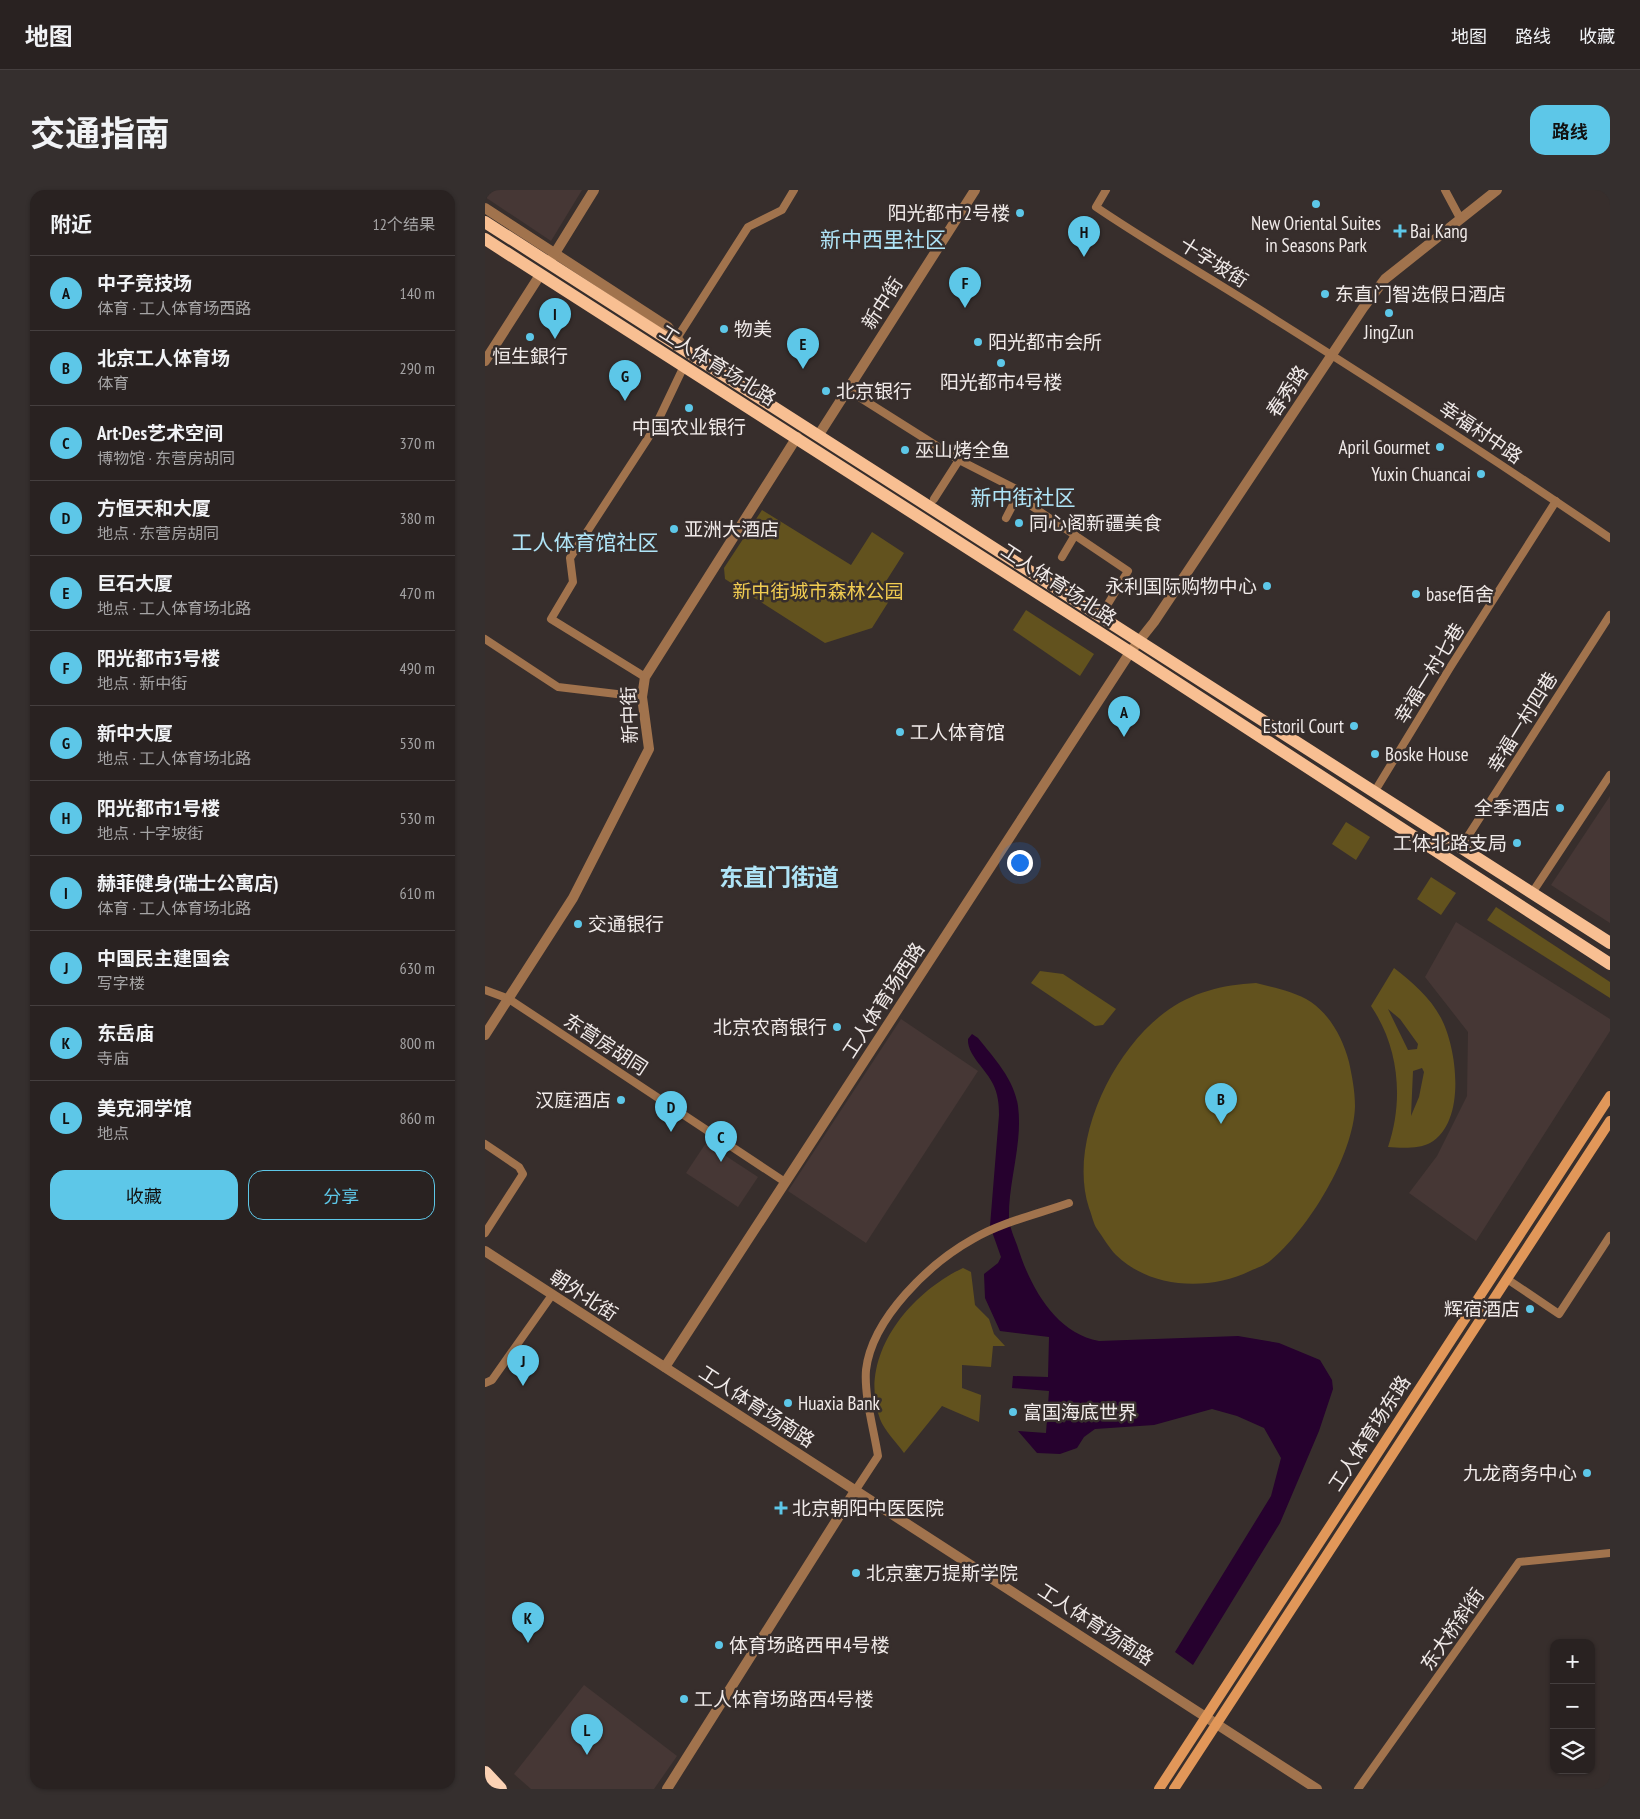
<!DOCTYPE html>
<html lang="zh">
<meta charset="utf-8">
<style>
:root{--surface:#292221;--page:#352f2e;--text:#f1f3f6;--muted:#a5a4a5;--line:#453f3f;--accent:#5dc7e8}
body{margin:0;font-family:"PT Sans Narrow","Noto Sans SC",sans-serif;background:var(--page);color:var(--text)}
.controls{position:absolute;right:15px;bottom:15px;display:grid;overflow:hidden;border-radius:10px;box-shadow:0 1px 4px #0004}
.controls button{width:45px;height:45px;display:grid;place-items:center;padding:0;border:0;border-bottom:1px solid var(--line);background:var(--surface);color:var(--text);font:25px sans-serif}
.you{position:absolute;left:534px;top:672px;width:18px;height:18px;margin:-12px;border:4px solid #fff;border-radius:50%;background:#1a73e8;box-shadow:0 0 0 8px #1a73e833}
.badge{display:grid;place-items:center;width:32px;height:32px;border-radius:50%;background:var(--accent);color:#111;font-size:16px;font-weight:700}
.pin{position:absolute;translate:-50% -41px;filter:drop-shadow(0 1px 2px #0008)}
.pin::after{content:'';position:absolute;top:26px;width:18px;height:15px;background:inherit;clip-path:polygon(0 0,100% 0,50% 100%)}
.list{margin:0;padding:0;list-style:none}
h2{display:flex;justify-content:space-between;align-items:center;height:65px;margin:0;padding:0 20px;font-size:21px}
h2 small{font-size:16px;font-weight:400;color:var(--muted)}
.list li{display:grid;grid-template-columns:32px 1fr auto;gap:15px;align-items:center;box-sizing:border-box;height:75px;padding:0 20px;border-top:1px solid var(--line)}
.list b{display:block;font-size:19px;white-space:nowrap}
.list p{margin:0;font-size:16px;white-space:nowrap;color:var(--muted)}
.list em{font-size:16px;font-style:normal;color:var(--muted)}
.actions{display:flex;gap:10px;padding:15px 20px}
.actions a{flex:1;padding:11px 0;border:1px solid var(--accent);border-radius:15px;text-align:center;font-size:18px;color:var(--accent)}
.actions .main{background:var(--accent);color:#111}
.icon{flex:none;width:28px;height:28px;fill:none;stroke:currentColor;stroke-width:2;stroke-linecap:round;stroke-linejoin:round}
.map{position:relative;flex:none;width:1125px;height:1599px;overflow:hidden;border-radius:15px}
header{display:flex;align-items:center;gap:30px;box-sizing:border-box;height:70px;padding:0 25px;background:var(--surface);border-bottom:1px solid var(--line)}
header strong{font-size:24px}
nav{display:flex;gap:28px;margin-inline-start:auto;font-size:18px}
.intro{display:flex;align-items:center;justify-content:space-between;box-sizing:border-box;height:120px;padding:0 30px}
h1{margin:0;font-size:35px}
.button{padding:12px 22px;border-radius:15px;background:var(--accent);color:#111;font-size:18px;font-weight:700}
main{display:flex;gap:30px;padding:0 30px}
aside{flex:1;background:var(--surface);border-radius:15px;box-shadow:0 1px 4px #0004}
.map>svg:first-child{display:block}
.built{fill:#463735}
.green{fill:#62521e;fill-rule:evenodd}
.water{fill:#26012e}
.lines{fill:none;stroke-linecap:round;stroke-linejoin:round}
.minor{stroke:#a1734d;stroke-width:8}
.tertiary{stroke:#a1734d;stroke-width:10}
.secondary{stroke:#e19759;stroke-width:10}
.primary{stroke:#f8bf92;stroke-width:12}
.trunk{stroke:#fbd2b4;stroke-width:14}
.poi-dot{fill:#5dc7e8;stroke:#372e2c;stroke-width:2}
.labels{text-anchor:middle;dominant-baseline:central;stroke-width:5;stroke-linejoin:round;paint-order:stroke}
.poi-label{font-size:19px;fill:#f0eae9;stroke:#372e2c;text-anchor:start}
.street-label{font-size:19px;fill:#f0eae9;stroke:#372e2c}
.park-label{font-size:19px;fill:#f1cc51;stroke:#372e2c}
.quarter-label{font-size:21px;fill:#afe4f7;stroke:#372e2c}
.district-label{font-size:24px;font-weight:bold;fill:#afe4f7;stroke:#372e2c}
</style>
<header>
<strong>地图</strong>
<nav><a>地图</a><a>路线</a><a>收藏</a></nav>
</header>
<div class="intro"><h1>交通指南</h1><a class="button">路线</a></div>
<main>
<aside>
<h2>附近<small>12个结果</small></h2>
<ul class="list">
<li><span class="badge">A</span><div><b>中子竞技场</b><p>体育 · 工人体育场西路</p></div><em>140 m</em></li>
<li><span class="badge">B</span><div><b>北京工人体育场</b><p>体育</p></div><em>290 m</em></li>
<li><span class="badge">C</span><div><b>Art·Des艺术空间</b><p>博物馆 · 东营房胡同</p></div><em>370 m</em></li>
<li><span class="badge">D</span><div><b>方恒天和大厦</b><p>地点 · 东营房胡同</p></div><em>380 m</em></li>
<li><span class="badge">E</span><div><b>巨石大厦</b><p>地点 · 工人体育场北路</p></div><em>470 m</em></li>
<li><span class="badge">F</span><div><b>阳光都市3号楼</b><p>地点 · 新中街</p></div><em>490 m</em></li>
<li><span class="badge">G</span><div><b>新中大厦</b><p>地点 · 工人体育场北路</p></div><em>530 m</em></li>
<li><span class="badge">H</span><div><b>阳光都市1号楼</b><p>地点 · 十字坡街</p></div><em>530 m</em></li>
<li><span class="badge">I</span><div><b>赫菲健身(瑞士公寓店)</b><p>体育 · 工人体育场北路</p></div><em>610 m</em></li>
<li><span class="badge">J</span><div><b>中国民主建国会</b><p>写字楼</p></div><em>630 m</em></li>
<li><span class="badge">K</span><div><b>东岳庙</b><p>寺庙</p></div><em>800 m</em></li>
<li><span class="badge">L</span><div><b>美克洞学馆</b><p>地点</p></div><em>860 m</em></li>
</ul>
<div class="actions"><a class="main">收藏</a><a>分享</a></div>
</aside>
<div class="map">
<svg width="1125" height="1599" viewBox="0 0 1125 1599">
<rect width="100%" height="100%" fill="#372e2c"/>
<g class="built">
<polygon points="0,0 97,0 66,51 0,7"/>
<polygon points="1125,606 1125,733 1066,695"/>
<polygon points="971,732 1125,829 1125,841 991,1051 924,1003 952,966 982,906 983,842 940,787"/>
<polygon points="416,829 493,881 381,1053 303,1001"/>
<polygon points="221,953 273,987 253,1017 201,983"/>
<polygon points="99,1495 192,1566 169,1599 46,1599 29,1584"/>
</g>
<g class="green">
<polygon points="277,320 366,375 387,342 419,363 398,396 409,403 387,438 340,453 240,389 239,378"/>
<polygon points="541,420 609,464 595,486 528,440"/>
<polygon points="861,632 885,647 871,670 847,654"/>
<polygon points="946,687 971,703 956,725 932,709"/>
<polygon points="1011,717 1125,792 1125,808 1002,730"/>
<path d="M909,778C927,792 945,807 956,828C972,858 982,932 945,953C934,959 916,958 903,957C919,910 914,857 886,816ZM903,819L915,829L933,854L932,859L923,860ZM937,878L939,882L934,907L926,926L928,881Z"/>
<polygon points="555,781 578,784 631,819 618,835 610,836 546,793"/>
<path d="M771,793C790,798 809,801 826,812C846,826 858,849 864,872C867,886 870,901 870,916C869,965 823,1040 785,1071C780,1075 772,1078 765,1081C724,1101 666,1099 631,1065C624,1058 618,1047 612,1039C608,1033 607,1025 604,1018C583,954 626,863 679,823C707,802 737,795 771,793Z"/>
<path d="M478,1078L486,1082L490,1115L504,1129L509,1144L520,1156H508L506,1177L477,1175V1198L496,1205L494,1232L457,1216L419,1263C412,1253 399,1240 395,1229C372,1166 425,1103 478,1078Z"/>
</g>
<path class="water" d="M487,844L493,848C509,868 529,889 533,916C538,954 523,991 524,1029C525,1038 529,1047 532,1055C544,1094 569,1143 614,1151L753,1146L794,1153L835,1170L847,1190L848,1199L834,1241L795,1333L708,1475L690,1462L786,1306L796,1268L779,1238L752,1226L727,1219L669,1235L610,1239L599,1247L592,1258L575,1264L552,1263L533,1241L561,1243L564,1201L527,1198L528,1186L563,1187L564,1147L515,1141L500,1108L499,1084L513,1073L516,1067L505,1036L514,925C514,914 513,904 508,894C502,880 482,865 483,849Z"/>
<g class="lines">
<g class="minor">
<path d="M621,0L611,17C670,57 732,92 791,130C904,201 1015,273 1125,348"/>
<polyline points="960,0 975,28"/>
<polyline points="192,148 263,37 297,20 309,0"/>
<polyline points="363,200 474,270"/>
<polyline points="449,309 474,270 535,301 545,315 643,381 621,417"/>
<polyline points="521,328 535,301"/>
<polyline points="577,367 590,345"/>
<polyline points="0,449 73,497 157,507"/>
<polyline points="160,487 66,429 88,392 85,368 169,239 199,176"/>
<polyline points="893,596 966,476 1071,311"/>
<polyline points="976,657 1125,425"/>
<polyline points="1047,703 1125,585"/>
<polyline points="0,800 24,809 300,992"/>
<polyline points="0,954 34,977 38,984 0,1043"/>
<polyline points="1022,1089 1074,1124 1125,1046"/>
<polyline points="0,1193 7,1190 67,1105"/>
<path d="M370,1301L393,1266C389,1240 379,1206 381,1180C387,1128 445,1073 488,1049C517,1032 553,1024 584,1013"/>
<polyline points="873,1599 1034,1372 1125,1363"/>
</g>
<g class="tertiary">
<polyline points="0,18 183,137 199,157"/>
<polyline points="67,68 109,0"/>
<polyline points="0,171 55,85"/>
<polyline points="333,246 490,0"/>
<polyline points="0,845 88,708 164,559 157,507 160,487 312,247"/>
<polyline points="0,1061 832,1599"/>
<polyline points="180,1177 646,461 669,432 878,118 900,89 1012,0"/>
<polyline points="182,1599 370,1301"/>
</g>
<g class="secondary">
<polyline points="674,1599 1125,906"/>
<polyline points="689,1599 1125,931"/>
</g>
<g class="primary">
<polyline points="0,32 1125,753"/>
<polyline points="0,49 645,462 1125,774"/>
</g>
<polyline class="trunk" points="0,1583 15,1599"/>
</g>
<g class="poi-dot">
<circle cx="831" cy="14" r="5"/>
<circle cx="535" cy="23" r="5"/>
<path d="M912.5 33.5h5v5h5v5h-5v5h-5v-5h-5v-5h5z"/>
<circle cx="840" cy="104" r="5"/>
<circle cx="904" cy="123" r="5"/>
<circle cx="239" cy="139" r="5"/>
<circle cx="45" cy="147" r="5"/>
<circle cx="493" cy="152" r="5"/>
<circle cx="516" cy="173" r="5"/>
<circle cx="341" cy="201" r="5"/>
<circle cx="204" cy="218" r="5"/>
<circle cx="955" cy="257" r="5"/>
<circle cx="420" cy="260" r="5"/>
<circle cx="996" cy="284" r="5"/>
<circle cx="534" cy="333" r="5"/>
<circle cx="189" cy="339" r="5"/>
<circle cx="782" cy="396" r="5"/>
<circle cx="931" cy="404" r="5"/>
<circle cx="869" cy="536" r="5"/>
<circle cx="415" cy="542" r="5"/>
<circle cx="890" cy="564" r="5"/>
<circle cx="1075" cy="618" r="5"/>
<circle cx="1032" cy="653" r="5"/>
<circle cx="93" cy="734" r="5"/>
<circle cx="352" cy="837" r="5"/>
<circle cx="136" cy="910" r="5"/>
<circle cx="1045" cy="1119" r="5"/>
<circle cx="303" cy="1213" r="5"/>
<circle cx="528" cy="1222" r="5"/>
<circle cx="1102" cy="1283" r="5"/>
<path d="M293.5 1310.5h5v5h5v5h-5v5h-5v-5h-5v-5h5z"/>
<circle cx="371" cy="1383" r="5"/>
<circle cx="234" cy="1455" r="5"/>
<circle cx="199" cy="1509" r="5"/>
</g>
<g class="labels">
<g class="poi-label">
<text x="525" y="23" text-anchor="end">阳光都市2号楼</text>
<text x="831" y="33" text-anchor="middle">New Oriental Suites<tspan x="831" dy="22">in Seasons Park</tspan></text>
<text x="925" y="41">Bai Kang</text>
<text x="850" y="104">东直门智选假日酒店</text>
<text x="249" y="139">物美</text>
<text x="904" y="142" text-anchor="middle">JingZun</text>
<text x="503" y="152">阳光都市会所</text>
<text x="45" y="166" text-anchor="middle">恒生銀行</text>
<text x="516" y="192" text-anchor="middle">阳光都市4号楼</text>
<text x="351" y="201">北京银行</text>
<text x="204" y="237" text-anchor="middle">中国农业银行</text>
<text x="945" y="257" text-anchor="end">April Gourmet</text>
<text x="430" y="260">巫山烤全鱼</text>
<text x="986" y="284" text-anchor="end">Yuxin Chuancai</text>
<text x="544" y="333">同心阁新疆美食</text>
<text x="199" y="339">亚洲大酒店</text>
<text x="772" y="396" text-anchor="end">永利国际购物中心</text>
<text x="941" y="404">base佰舍</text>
<text x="859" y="536" text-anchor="end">Estoril Court</text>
<text x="425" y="542">工人体育馆</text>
<text x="900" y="564">Boske House</text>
<text x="1065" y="618" text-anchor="end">全季酒店</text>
<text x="1022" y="653" text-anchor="end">工体北路支局</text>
<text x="103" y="734">交通银行</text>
<text x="342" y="837" text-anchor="end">北京农商银行</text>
<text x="126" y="910" text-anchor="end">汉庭酒店</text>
<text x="1035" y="1119" text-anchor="end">辉宿酒店</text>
<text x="313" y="1213">Huaxia Bank</text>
<text x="538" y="1222">富国海底世界</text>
<text x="1092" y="1283" text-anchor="end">九龙商务中心</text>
<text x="307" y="1318">北京朝阳中医医院</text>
<text x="381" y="1383">北京塞万提斯学院</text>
<text x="244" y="1455">体育场路西甲4号楼</text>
<text x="209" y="1509">工人体育场路西4号楼</text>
</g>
<g class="street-label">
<text transform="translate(729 72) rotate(32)">十字坡街</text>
<text transform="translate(397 113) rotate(-57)">新中街</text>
<text transform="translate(233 175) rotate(32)">工人体育场北路</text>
<text transform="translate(802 201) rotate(-56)">春秀路</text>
<text transform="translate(996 242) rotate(34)">幸福村中路</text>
<text transform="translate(574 394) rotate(33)">工人体育场北路</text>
<text transform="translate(944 483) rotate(-58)">幸福一村七巷</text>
<text transform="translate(144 525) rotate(-92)">新中街</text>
<text transform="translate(1037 532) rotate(-58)">幸福一村四巷</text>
<text transform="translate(398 810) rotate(-57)">工人体育场西路</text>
<text transform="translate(121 854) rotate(33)">东营房胡同</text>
<text transform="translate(99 1105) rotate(33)">朝外北街</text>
<text transform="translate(272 1216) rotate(33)">工人体育场南路</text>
<text transform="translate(884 1243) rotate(-57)">工人体育场东路</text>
<text transform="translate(611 1434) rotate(33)">工人体育场南路</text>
<text transform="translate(967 1439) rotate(-55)">东大桥斜街</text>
</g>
<g class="park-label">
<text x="333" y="401">新中街城市森林公园</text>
</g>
<g class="quarter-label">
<text x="398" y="49">新中西里社区</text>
<text x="538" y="307">新中街社区</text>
<text x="100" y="352">工人体育馆社区</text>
</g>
<g class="district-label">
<text x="294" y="687">东直门街道</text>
</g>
</g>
</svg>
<div class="controls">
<button>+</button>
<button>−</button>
<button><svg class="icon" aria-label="layers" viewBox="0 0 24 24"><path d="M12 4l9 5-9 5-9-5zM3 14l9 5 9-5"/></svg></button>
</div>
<div class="you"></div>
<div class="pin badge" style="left:639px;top:547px">A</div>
<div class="pin badge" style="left:736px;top:934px">B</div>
<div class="pin badge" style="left:236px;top:972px">C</div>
<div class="pin badge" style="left:186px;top:942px">D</div>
<div class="pin badge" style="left:318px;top:179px">E</div>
<div class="pin badge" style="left:480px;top:118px">F</div>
<div class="pin badge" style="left:140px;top:211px">G</div>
<div class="pin badge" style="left:599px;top:67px">H</div>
<div class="pin badge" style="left:70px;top:149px">I</div>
<div class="pin badge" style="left:38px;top:1196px">J</div>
<div class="pin badge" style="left:43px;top:1453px">K</div>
<div class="pin badge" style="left:102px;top:1565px">L</div>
</div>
</main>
